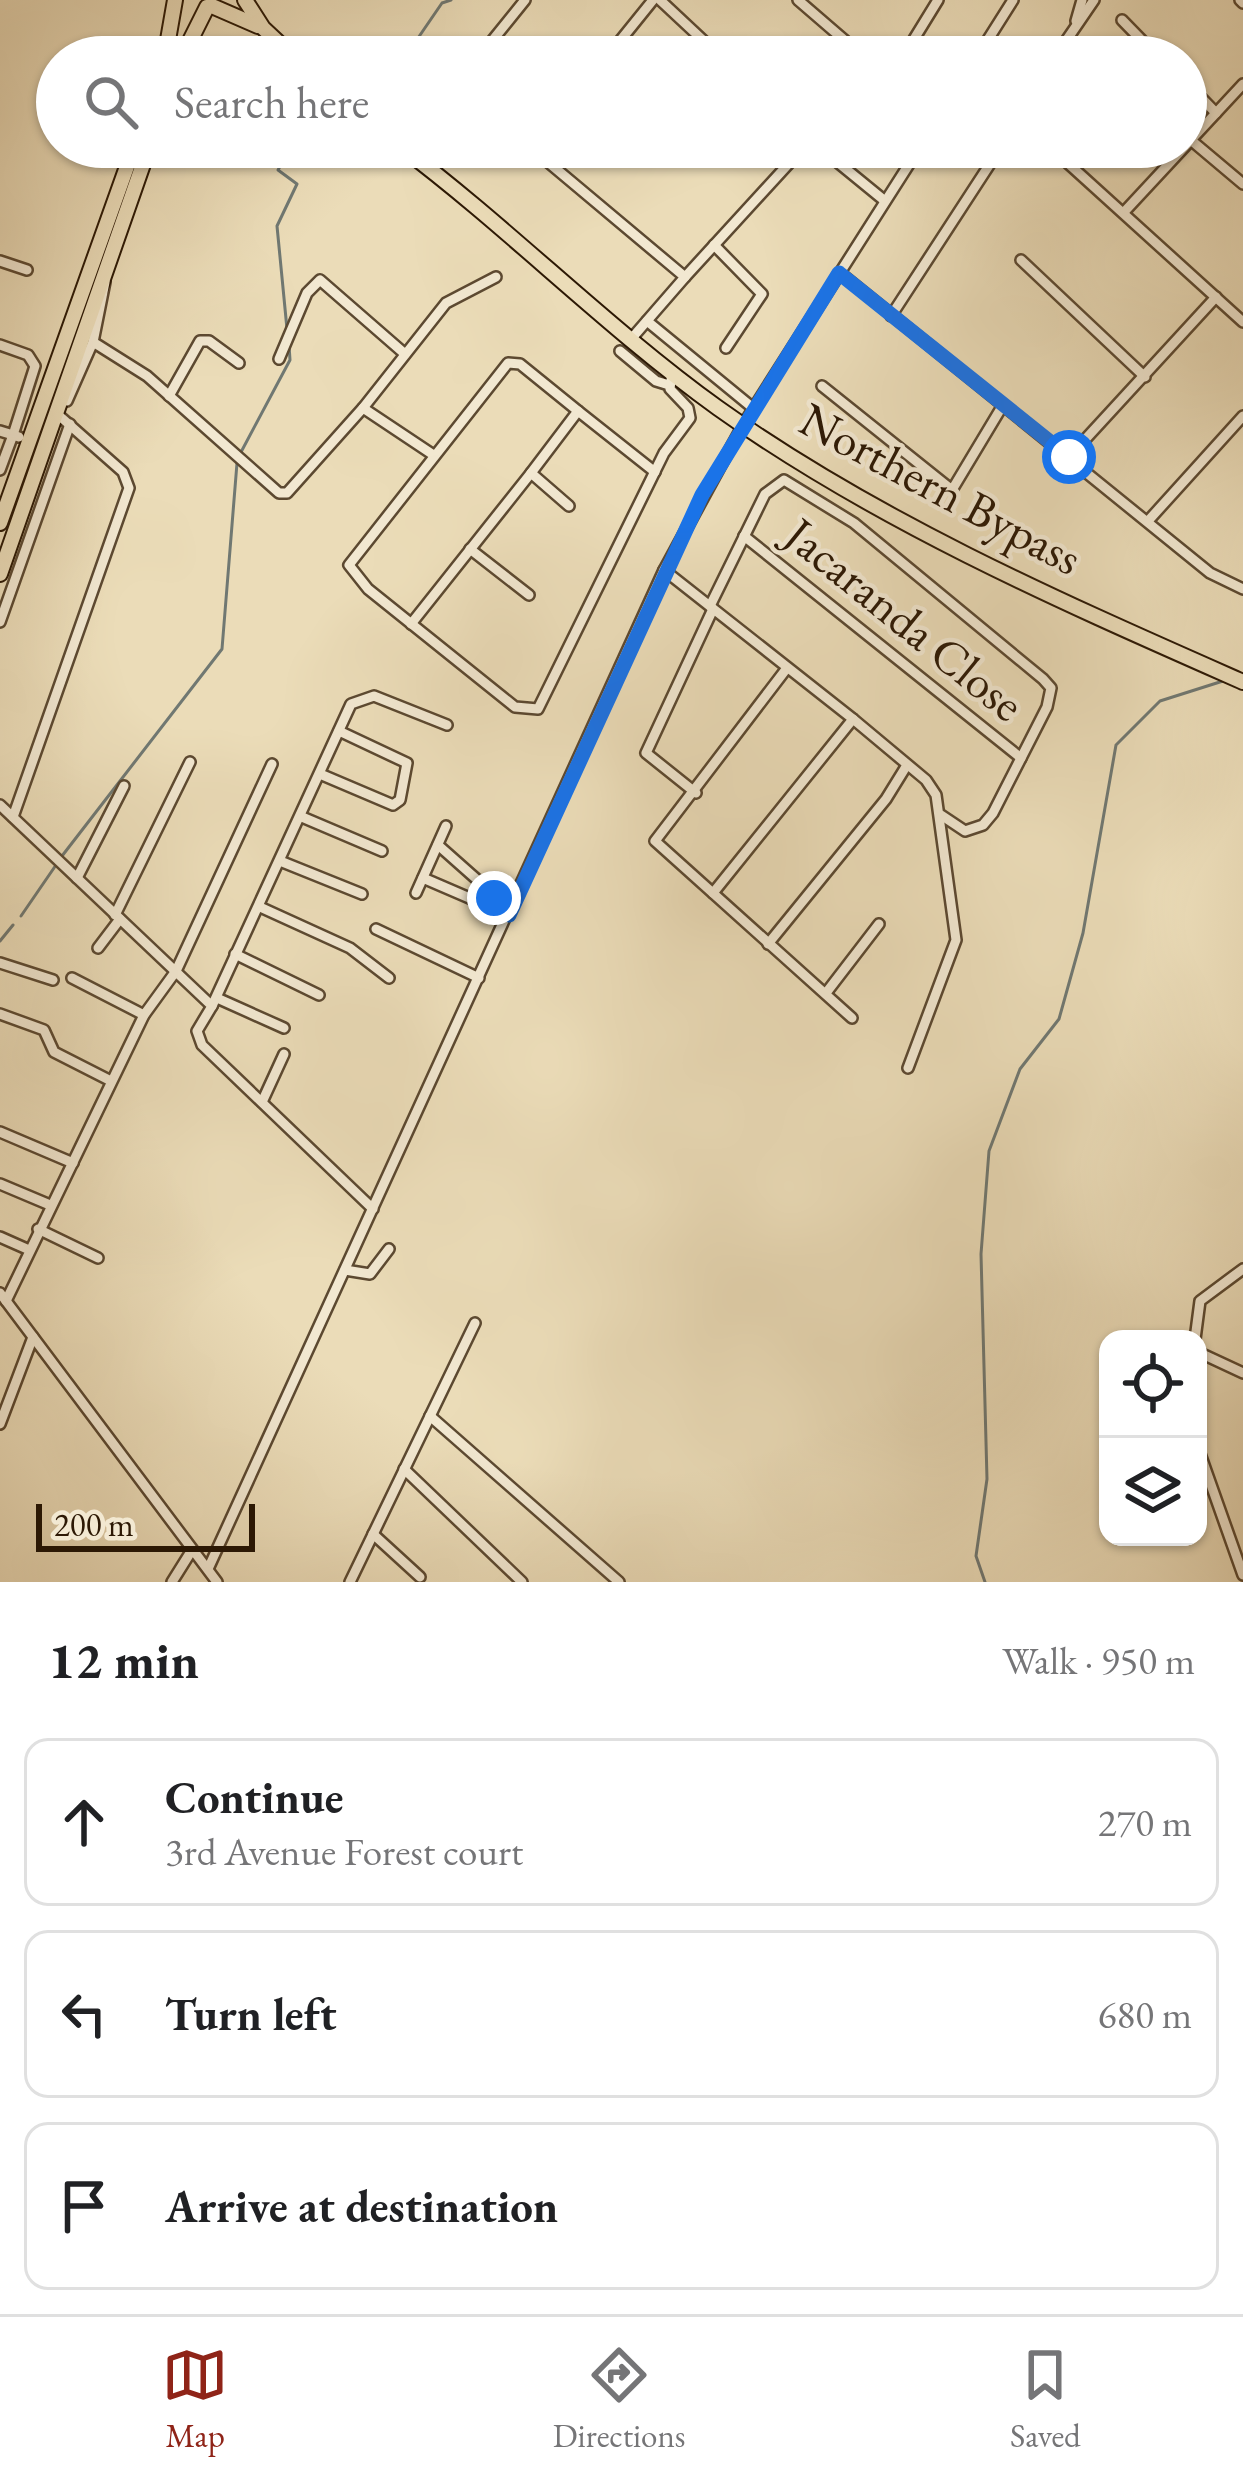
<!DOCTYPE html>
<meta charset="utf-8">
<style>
:root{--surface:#fff;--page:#f2f2f2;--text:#202124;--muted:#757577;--line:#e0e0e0;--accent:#8f2418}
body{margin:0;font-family:"EB Garamond",serif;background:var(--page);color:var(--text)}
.controls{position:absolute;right:36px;bottom:36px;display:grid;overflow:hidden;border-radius:24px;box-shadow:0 3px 9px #0004}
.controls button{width:108px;height:108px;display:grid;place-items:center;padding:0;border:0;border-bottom:3px solid var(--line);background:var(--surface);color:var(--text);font:60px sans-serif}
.scale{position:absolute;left:36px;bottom:30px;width:219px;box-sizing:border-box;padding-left:12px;border:6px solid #2c1804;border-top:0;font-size:33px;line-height:42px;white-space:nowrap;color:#2c1804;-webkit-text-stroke:9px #f2e8d1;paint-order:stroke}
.stop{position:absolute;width:36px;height:36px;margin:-27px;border:9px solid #1a73e8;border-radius:50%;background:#fff}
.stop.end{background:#1a73e8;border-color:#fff;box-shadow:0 3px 12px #0008}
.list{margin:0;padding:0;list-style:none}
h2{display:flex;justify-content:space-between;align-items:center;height:156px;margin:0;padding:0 48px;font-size:51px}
h2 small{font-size:39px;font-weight:400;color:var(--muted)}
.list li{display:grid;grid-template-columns:78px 1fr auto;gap:36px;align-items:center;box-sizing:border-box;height:168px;margin:0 24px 24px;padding:0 24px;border:3px solid var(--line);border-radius:24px}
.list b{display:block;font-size:45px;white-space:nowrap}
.list p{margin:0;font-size:39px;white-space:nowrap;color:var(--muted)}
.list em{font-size:39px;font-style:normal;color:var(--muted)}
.icon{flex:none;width:66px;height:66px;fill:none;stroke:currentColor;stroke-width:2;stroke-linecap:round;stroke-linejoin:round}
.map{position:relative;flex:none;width:1243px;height:1582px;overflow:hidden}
.search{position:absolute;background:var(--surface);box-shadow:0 3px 9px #0004;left:36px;right:36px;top:36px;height:132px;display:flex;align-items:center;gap:30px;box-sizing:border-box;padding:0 42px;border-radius:66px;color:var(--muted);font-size:45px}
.sheet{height:732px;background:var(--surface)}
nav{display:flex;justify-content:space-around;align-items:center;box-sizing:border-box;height:168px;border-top:3px solid var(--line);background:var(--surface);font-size:33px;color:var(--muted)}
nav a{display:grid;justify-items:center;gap:6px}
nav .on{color:var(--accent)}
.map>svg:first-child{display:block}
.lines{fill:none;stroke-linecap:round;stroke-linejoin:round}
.stream{stroke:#707872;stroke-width:3}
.minor-casing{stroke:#5c4931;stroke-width:14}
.primary-casing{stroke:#2c1804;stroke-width:18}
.minor{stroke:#f2e8d1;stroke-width:9}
.primary{stroke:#ebdcb8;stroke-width:14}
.route{stroke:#1a73e8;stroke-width:15}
.labels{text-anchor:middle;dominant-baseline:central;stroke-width:9;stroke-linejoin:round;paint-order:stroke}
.street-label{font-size:48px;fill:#2c1804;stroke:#f2e8d1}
</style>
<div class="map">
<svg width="1243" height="1582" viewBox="0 0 1243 1582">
<rect width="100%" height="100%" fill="#ebdcb8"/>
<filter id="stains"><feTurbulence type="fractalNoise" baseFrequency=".00167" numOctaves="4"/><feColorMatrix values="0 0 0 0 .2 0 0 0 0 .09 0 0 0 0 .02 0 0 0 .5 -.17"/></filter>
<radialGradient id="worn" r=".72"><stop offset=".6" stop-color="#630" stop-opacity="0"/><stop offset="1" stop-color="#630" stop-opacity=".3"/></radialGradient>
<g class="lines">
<g class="stream">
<polyline points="405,57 442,3 451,0"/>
<polyline points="287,329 277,226 297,184 278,170 291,147"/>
<polyline points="240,454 290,360 289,345"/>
<polyline points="62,856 222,649 237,463"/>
<polyline points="21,916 56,865"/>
<polyline points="0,941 13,925"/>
<polyline points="985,1582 976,1556 987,1479 981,1254 989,1151 1020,1069 1059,1019 1083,933 1116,745 1160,701 1223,681"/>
</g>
<g class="minor-casing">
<g id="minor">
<polyline points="660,0 721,57"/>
<polyline points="798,0 864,57"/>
<polyline points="1240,0 1243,3"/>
<polyline points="1122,20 1158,57"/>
<polyline points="1076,21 1082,0"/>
<polyline points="479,57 525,0"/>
<polyline points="607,57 653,0"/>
<polyline points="903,57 938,0"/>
<polyline points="977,57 1013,0"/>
<polyline points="1055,57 1094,0"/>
<polyline points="1186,82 1216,113"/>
<polyline points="1192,141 1243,184"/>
<polyline points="530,147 685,277 632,338"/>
<polyline points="819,147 885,201"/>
<polyline points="1050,147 1243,322"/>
<polyline points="661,152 665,147"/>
<polyline points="1125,211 1243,84"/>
<polyline points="714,245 762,294 726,348"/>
<polyline points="1021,260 1145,377"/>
<polyline points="0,261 27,270"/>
<polyline points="840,273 1210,573 1243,589"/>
<polyline points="685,277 804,147"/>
<polyline points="891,316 1001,147"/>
<polyline points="647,321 753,408"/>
<polyline points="93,342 105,282"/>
<polyline points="0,345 28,355 35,366 13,435 0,431"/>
<polyline points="620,351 656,381 669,385"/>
<polyline points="279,359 307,293 320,280 405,354"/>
<polyline points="822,386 952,490 1003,405"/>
<polyline points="169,396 200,341 209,341 239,363"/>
<polyline points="67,401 93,342 147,376 279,493 287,493 363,408 432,454"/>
<polyline points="363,408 446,303 496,277"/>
<polyline points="578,411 655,472"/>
<polyline points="1069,457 1216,297"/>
<polyline points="0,470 13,435 19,437"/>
<polyline points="569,506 531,473 578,411 520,364 508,363 349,565 368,589 515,707 538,709 664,453 690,418 688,408 670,389 672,372"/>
<polyline points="1148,521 1243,416"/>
<polyline points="744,536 1021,758"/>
<polyline points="470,549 529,595"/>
<polyline points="664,570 853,719 926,780 936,795 956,940 908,1068"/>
<polyline points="710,606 765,494 784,480 854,523 1043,679 1051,688 1047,707 993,813 983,825 965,831 941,815"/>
<polyline points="0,622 70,424"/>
<polyline points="411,624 531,473"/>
<polyline points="787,668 655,841 852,1018"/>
<polyline points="320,774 393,805 400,800 407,763 339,731"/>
<polyline points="696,793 646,753 713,609"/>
<polyline points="0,805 212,1006 197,1031 202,1045 373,1209"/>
<polyline points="13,817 129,488 123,472 55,412"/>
<polyline points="302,817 382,851"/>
<polyline points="438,845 491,892 491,907"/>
<polyline points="280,861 362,894"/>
<polyline points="77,878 124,786"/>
<polyline points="423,878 509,915"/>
<polyline points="416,893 446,826"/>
<polyline points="713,893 853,719"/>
<polyline points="260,907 350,948 389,978"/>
<polyline points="115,915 190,762"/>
<polyline points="376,929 479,978"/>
<polyline points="768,944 886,799 907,765"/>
<polyline points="98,948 120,919"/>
<polyline points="235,954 319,995"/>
<polyline points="0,963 53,980"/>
<polyline points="72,978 144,1015"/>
<polyline points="826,993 879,924"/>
<polyline points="217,998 284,1028"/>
<polyline points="212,1006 351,704 374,696 447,725"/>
<polyline points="0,1014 44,1030 54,1052 111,1081"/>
<polyline points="262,1102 284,1054"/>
<polyline points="0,1132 73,1163"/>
<polyline points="0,1184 50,1205"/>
<polyline points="38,1229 98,1258"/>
<polyline points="0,1237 27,1249"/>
<polyline points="345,1270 370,1274 389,1249"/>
<polyline points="0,1293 217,1582"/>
<polyline points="6,1301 144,1015 176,971 272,764"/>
<polyline points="1195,1339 1200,1301 1243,1269"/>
<polyline points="1198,1352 1243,1373"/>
<polyline points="430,1416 619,1582"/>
<polyline points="0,1424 33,1337"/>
<polyline points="1198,1448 1243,1575"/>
<polyline points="404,1469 522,1582"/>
<polyline points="373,1534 420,1577"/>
<polyline points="208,1569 664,570 743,425 920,147"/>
<polyline points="172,1582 192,1550"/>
<polyline points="350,1582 475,1323"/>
</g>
</g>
<g class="primary-casing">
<g id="primary">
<polyline points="245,0 263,28 294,57"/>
<polyline points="212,6 258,26"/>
<polyline points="165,57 175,0"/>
<polyline points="182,57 207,7"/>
<path d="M401,147C510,229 607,328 718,408C878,522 1064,603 1243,682"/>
<polyline points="0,523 134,147"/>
<polyline points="0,574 149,147"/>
</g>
</g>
<use href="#minor" class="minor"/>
<use href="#primary" class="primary"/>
</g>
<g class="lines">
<polyline class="route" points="494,898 491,907 509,915 702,495 839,273 1069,457"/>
</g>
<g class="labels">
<g class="street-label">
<text transform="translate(941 488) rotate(28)">Northern Bypass</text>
<text transform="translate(905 619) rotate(39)">Jacaranda Close</text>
</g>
</g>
<rect width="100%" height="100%" filter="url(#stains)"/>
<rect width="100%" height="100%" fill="url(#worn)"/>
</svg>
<div class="controls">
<button><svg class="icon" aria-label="locate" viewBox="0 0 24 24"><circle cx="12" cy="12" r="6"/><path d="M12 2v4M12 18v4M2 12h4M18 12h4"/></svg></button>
<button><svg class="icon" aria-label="layers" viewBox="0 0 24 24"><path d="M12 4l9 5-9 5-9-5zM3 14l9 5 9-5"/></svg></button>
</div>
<div class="scale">200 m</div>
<div class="stop" style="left:1069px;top:457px"></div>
<div class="stop end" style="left:494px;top:898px"></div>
<div class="search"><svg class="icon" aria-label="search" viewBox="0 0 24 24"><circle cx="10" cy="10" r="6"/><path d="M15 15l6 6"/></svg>Search here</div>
</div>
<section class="sheet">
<h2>12 min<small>Walk · 950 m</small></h2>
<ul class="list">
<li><svg class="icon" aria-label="ahead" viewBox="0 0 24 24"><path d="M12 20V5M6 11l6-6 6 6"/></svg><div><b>Continue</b><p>3rd Avenue Forest court</p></div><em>270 m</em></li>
<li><svg class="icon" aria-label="left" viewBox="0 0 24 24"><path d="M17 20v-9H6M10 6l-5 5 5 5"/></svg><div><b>Turn left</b></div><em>680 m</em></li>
<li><svg class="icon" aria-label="arrive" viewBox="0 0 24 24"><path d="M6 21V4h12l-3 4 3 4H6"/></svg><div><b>Arrive at destination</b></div></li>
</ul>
</section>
<nav>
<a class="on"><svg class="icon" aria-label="map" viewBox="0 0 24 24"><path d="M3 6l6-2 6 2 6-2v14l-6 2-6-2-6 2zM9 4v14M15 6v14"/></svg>Map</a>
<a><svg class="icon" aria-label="directions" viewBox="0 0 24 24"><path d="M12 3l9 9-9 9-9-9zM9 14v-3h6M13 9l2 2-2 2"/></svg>Directions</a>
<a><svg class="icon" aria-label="saved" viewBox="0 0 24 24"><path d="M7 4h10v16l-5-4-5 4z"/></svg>Saved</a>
</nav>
